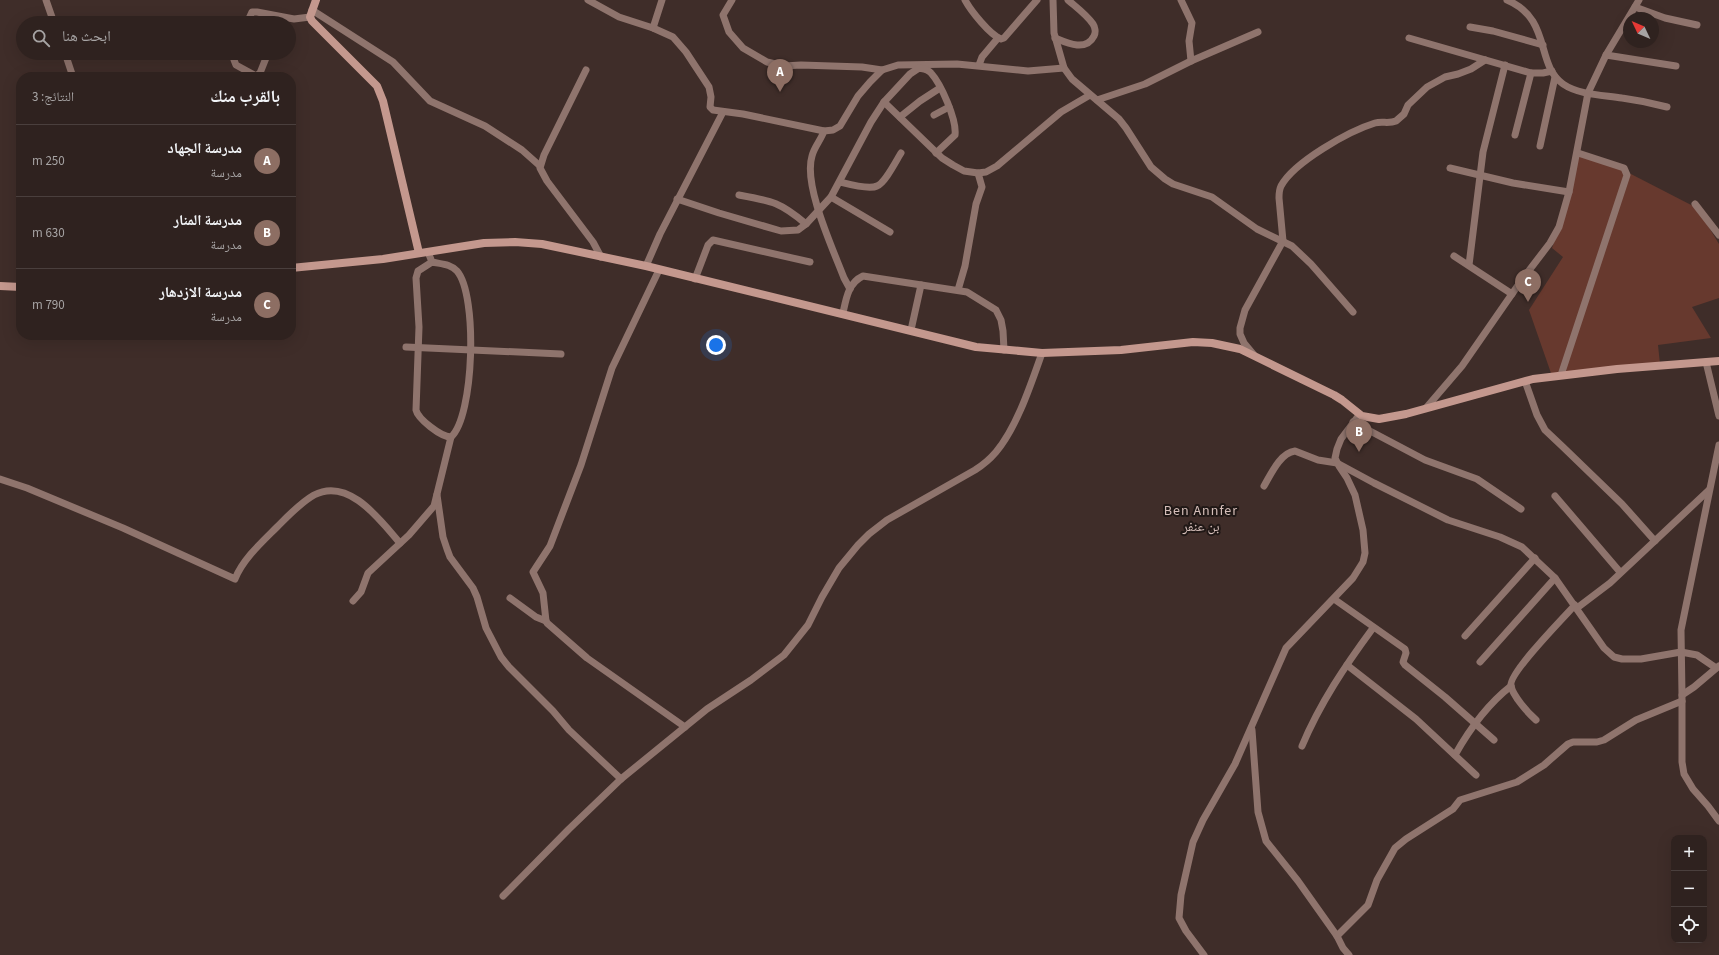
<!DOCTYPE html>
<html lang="ar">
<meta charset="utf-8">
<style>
:root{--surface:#2f221f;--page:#3b2f2c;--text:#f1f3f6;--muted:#a7a4a4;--line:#4a3f3d;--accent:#d93025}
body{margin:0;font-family:"Source Sans 3","Noto Naskh Arabic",sans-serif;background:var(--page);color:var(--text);direction:rtl}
.controls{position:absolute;right:12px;bottom:12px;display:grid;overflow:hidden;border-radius:8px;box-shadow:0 4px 16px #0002}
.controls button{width:36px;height:36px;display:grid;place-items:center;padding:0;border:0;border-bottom:1px solid var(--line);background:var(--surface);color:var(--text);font:20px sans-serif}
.compass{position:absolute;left:1623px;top:12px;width:36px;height:36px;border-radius:50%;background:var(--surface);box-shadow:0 4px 16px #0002;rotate:314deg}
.you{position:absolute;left:716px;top:345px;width:14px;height:14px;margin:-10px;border:3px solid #fff;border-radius:50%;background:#1a73e8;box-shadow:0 0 0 6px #1a73e833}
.badge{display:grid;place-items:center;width:26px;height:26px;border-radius:50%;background:var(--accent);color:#fff;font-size:13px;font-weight:700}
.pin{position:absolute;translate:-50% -33px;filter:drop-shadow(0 1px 2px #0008)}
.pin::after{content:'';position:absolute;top:21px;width:14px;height:12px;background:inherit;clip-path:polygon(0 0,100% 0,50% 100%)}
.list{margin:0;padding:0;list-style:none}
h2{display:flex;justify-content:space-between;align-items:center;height:52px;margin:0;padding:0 16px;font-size:17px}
h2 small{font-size:13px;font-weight:400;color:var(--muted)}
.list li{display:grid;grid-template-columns:26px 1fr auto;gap:12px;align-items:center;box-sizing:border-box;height:72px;padding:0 16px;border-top:1px solid var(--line)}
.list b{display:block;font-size:15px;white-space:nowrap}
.list p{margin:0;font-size:13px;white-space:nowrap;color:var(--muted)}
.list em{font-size:13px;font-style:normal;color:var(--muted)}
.icon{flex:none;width:22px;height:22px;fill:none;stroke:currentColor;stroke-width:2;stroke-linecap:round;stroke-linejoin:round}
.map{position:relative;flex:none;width:1719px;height:955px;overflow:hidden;direction:ltr}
.search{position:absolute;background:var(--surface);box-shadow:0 4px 16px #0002;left:16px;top:16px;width:280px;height:44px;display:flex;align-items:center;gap:10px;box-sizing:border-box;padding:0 14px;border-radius:22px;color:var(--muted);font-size:15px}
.panel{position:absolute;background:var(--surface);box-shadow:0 4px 16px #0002;left:16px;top:72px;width:280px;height:268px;border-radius:16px;direction:rtl}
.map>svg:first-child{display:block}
.green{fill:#67392e}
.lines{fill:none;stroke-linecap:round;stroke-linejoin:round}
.street{stroke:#8f746d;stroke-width:7}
.secondary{stroke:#c4988e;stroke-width:8}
.labels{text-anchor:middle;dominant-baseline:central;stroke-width:4;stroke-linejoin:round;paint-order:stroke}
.quarter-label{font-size:14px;letter-spacing:1px;fill:#d6bfba;stroke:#201816}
</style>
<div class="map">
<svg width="1719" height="955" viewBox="0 0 1719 955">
<rect width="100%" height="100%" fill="#3f2d29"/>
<polygon class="green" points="1579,152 1629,173 1697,208 1719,244 1719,298 1692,307 1711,338 1658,345 1660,364 1552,376 1529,310 1563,257 1552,248 1569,202"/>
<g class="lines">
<g class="street">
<polyline points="46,0 54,23"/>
<polyline points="588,0 619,17 653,28 673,37 686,52 709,87 711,97 710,107 713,110 743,114 824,131 833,130 840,126 858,96 870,82 882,70 898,65 957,64 1028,71 1064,68"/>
<polyline points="732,0 723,15 729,32 743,48 767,62 784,66 801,65 862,67 882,70"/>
<path d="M965,0C971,11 990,35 1001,39L1004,38L1037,0"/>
<polyline points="1053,0 1054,33 1064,68 1072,79 1119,119 1126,128 1151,167 1165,179 1173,184 1212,197 1257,229 1292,246 1311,264 1353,312"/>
<polyline points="1181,0 1192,23 1189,41 1191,61"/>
<path d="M1507,0C1552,19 1535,64 1563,84C1579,95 1603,95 1622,98C1637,100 1652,103 1667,107"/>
<polyline points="1635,7 1665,18 1697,25"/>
<polyline points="312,10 393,62 430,101 485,126 522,150 540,166"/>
<polyline points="247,23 252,12 257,12 294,19 310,17"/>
<polyline points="1470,27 1493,31 1543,45"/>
<polyline points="653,28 662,0"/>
<path d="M1055,38C1067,43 1086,52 1094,36C1096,32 1095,27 1093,24C1087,15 1076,7 1068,0"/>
<polyline points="1409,38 1531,73 1543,73 1552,71"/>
<polyline points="65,53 73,77"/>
<polyline points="237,53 234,60 236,65 256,76 260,73 268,53"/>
<polyline points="1606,55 1676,66"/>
<polyline points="979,65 982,57 998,38"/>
<polyline points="586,70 544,155 540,168 547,181 593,242 601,257"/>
<polyline points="1097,100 1145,84 1191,61 1258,32"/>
<polyline points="884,102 942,158 953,165 964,171 978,173 986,172 997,166 1061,112 1090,95"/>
<polyline points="934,115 949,107"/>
<polyline points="900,117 920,101 940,88"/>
<path d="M824,131C821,140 814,147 812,156C803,185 833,249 844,278L850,289"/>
<polyline points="1515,135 1531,73"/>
<polyline points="1540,146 1555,77"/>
<polyline points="1450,168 1513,183 1569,192"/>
<path d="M840,182C848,184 869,190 877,186C885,183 896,161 901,153"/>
<path d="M739,195C772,201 780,202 806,224"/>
<polyline points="831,197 890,232"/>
<path d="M677,199L719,213L781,231L798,230L806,224L831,197L871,122L884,102L910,74L919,68C924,69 928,69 931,73C941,84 957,120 955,135L936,153"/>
<polyline points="1695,204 1719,235"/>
<path d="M428,252L432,262C441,264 451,264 457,271C478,295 474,417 451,437C441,437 418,419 416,410L419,327L416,278L418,271L432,262"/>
<polyline points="1454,256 1512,294"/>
<polyline points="1469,265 1483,152 1505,65"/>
<polyline points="646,266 660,234 723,112"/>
<polyline points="659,270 612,368 581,465 550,546 533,572 543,593 546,621 547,623 587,658 685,727"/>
<polyline points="695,279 708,245 713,240 810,262"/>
<polyline points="958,290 965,266 976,204 982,187 978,173"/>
<path d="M843,313C846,299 848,283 863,276L967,292L996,310L1001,320L1003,331L1004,350"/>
<polyline points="911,330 921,285"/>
<polyline points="406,347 561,354"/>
<path d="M1254,355L1244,343L1240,334V328L1245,310L1283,241L1279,198C1279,194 1279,190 1281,186C1294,162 1349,131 1375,123C1382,121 1389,124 1396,121L1404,114L1408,105L1427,87L1445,77L1458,74L1471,69L1485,60"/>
<polyline points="1706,362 1719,416"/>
<polyline points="1561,375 1627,175 1624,168 1578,153"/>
<polyline points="1525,381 1537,415 1545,430 1563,447 1622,504 1655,541"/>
<polyline points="1426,408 1462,366 1521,281 1550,243 1559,227 1569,192 1588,93 1606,55 1639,0"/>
<polyline points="1353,422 1425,460 1477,479 1521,509"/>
<path d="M0,479L27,488L123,528L235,579C243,559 262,542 277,527C288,516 300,503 314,495C349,477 380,520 400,543"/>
<path d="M1264,486C1271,474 1280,453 1295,451L1318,460L1337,463L1374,483L1448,520L1500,537L1522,547L1555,578L1604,648L1614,657L1622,659H1641L1681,652L1697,655L1716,668"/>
<polyline points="437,495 443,537 447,549 450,557 473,588 477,597 486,628 501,657 509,667 553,711 569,730 621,779"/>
<polyline points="1555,496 1620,572"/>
<polyline points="510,598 536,617 546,621"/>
<polyline points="1334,599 1405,649 1406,653 1403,662 1405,665 1445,697 1494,740"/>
<polyline points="353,601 361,592 368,573 409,535 434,506 451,437"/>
<polyline points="1577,608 1610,583 1709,490"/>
<polyline points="1465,636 1535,558"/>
<polyline points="1480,662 1555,578"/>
<polyline points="1347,665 1416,719 1476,775"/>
<polyline points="1719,666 1694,687 1682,695 1682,762 1684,774 1693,789 1708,806 1719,821"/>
<polyline points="1682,695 1681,630 1719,445"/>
<path d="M1536,720C1528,713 1513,696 1511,686C1508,674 1565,616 1575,605"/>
<polyline points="1252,730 1258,812 1266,841 1298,881 1337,936 1343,948 1349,955"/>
<path d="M1302,746C1320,703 1345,666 1373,628"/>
<path d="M1455,755C1469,730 1488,704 1511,686"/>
<path d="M503,896L569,829L621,779L707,709L751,680L784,655L808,625L822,597L839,568L858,545L869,534L887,520L975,470C983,465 990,459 996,452C1017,427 1031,384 1042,353"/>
<polyline points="1337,936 1368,905 1377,880 1395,848 1406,839 1453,809 1460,800 1517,782 1544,765 1568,744 1573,742 1597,742 1604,740 1636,720 1682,701"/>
<polyline points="1204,955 1186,931 1179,918 1181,895 1193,842 1203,820 1235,764 1286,648 1353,578 1363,562 1365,553 1363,530 1355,495 1347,478 1339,466 1335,458 1337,449 1341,439 1359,415"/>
</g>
<g class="secondary">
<polyline points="316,0 310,17 312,21 377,86 383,101 419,253"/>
<polyline points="291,268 383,259 484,243 515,242 542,244 646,266 976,347 1042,353 1121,350 1193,342 1212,343 1240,349 1334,395 1342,400 1362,416 1379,419 1406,414 1533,379 1617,369 1719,361"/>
<polyline points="0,286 21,287"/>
</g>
</g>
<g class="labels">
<g class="quarter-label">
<text x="1201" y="511">Ben Annfer<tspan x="1201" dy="16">بن عنفر</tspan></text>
</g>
</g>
</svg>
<div class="controls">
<button>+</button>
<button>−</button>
<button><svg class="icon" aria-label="locate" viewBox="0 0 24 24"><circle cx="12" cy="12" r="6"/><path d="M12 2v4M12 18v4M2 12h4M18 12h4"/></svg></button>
</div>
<svg class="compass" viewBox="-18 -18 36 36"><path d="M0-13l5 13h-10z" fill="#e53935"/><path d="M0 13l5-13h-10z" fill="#a7a4a4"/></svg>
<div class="you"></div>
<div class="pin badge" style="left:780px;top:92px;background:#8d6e63">A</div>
<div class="pin badge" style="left:1359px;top:452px;background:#8d6e63">B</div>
<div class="pin badge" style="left:1528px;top:302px;background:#8d6e63">C</div>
<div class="search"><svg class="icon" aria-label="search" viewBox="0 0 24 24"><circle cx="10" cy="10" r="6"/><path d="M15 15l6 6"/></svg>ابحث هنا</div>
<section class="panel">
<h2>بالقرب منك<small>النتائج: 3</small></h2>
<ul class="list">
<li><span class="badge" style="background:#8d6e63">A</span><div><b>مدرسة الجهاد</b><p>مدرسة</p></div><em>250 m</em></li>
<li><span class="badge" style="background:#8d6e63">B</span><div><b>مدرسة المنار</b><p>مدرسة</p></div><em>630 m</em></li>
<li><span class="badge" style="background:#8d6e63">C</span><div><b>مدرسة الازدهار</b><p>مدرسة</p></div><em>790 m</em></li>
</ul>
</section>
</div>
